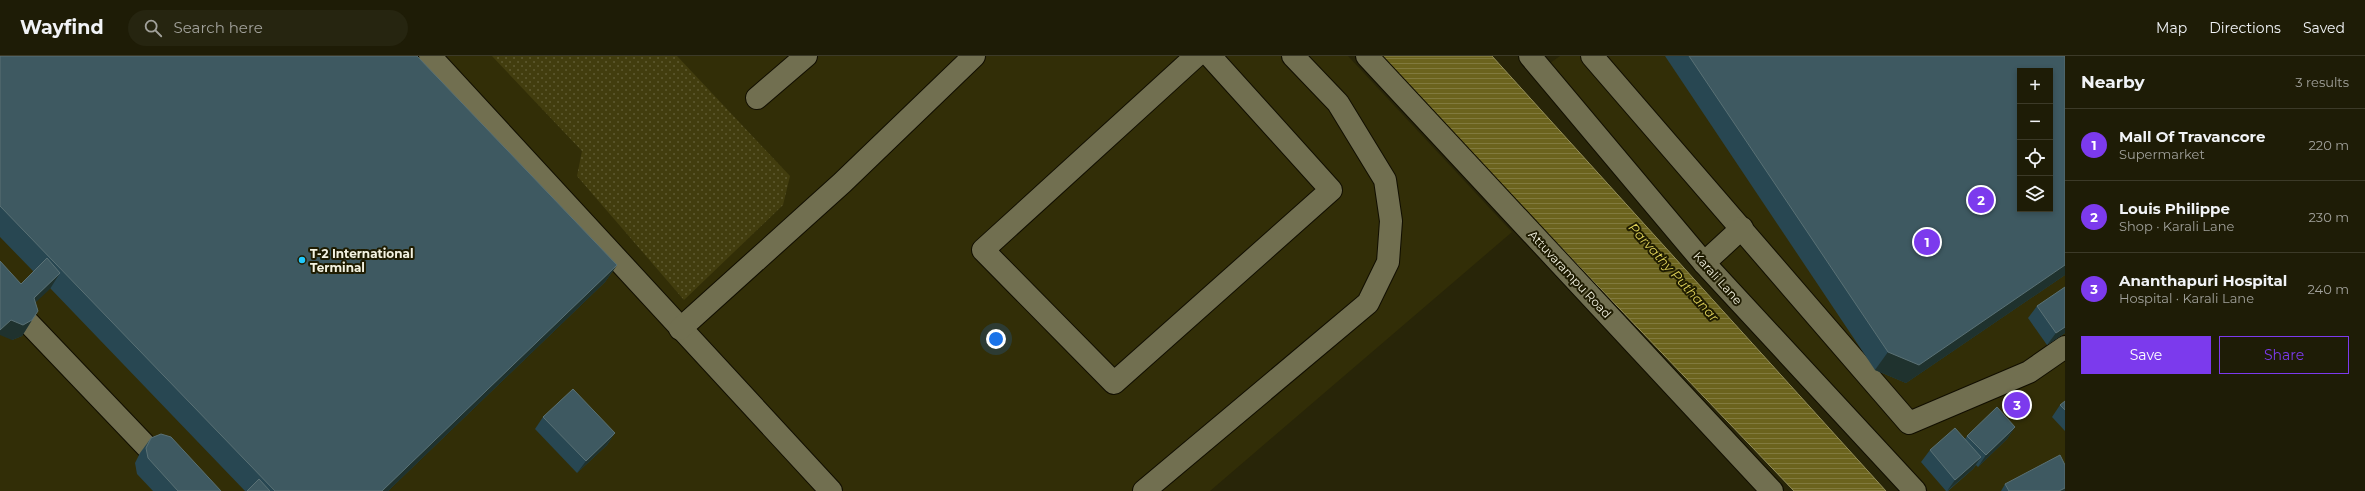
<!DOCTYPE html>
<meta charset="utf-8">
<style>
:root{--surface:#1e1c06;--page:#262510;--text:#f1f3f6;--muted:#a1a19b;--line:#3c3a28;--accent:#7c3aed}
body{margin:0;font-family:Montserrat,sans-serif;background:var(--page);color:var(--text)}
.controls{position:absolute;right:12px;top:12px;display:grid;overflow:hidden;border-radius:0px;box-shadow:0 2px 6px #0003}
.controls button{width:36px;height:36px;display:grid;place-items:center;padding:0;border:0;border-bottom:1px solid var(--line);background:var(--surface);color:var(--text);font:20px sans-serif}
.you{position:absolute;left:996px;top:283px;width:14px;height:14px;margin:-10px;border:3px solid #fff;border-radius:50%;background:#1a73e8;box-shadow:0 0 0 6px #1a73e833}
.badge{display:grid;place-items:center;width:26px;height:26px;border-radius:50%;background:var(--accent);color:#fff;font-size:13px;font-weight:700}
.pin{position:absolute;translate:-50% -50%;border:2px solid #fff;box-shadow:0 1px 4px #0006}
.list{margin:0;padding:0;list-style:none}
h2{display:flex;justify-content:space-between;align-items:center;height:52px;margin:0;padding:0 16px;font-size:17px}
h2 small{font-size:13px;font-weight:400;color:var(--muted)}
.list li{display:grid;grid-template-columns:26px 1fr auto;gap:12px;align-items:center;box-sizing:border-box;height:72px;padding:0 16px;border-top:1px solid var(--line)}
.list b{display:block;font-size:15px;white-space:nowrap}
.list p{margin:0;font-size:13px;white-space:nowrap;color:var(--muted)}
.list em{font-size:13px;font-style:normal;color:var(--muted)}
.actions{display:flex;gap:8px;padding:12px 16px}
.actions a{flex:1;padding:9px 0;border:1px solid var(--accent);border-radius:0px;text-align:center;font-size:14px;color:var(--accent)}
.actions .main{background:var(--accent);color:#fff}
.icon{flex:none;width:22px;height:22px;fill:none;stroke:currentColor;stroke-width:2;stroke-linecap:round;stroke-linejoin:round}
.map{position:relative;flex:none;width:2065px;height:435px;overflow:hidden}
header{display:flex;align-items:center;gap:24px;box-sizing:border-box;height:56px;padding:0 20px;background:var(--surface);border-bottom:1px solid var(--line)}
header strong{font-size:19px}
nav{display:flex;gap:22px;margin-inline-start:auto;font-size:14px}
.search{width:280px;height:36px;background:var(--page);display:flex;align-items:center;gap:10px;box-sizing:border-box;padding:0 14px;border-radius:22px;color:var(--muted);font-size:15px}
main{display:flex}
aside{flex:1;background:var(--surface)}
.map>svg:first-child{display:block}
.built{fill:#322e07;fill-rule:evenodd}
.grass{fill:url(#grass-dots)}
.water{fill:url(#water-rules);stroke:#948e58}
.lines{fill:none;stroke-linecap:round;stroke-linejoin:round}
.minor-casing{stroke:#110e00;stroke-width:24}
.minor{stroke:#716f50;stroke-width:22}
.wall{fill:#284752}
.shaded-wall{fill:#1f322e}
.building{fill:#3e5961;stroke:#5a7175;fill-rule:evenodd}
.poi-dot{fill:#21c9fd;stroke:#1f1c01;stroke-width:1.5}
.labels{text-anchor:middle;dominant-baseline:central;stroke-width:4;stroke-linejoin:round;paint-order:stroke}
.poi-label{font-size:12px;font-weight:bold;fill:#f3f2e1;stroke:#1f1c01;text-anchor:start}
.street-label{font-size:12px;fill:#f3f2e1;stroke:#1f1c01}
.water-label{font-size:13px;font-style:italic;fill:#dfd258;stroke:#1f1c01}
</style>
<header>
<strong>Wayfind</strong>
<div class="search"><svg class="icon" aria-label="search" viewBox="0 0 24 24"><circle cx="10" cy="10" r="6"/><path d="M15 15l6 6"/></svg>Search here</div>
<nav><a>Map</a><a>Directions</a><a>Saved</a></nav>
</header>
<main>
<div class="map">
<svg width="2065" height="435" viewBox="0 0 2065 435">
<defs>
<pattern id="grass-dots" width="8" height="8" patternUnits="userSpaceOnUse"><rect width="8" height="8" fill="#423d0e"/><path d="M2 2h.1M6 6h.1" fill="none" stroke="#5e5a31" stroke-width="1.8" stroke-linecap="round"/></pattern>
<pattern id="water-rules" width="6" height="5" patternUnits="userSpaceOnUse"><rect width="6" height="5" fill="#6b631d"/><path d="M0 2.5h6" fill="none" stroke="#817a3e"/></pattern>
</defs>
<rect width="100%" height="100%" fill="#282508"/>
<g class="built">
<polygon points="0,0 1348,0 1512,176 1210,435 0,435"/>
<path d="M1560,0H2065V435H1928L1894,403L1546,10ZM2020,15H2050V153H2020Z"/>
</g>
<polygon class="grass" points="492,0 677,0 790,120 783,149 684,244 577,120 582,95"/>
<polygon class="water" points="1378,0 1492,0 1886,435 1794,435"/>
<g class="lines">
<g class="minor-casing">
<g id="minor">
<polyline points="430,0 831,435"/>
<polyline points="1196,0 983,194 1114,327 1331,134 1210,0"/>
<polyline points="1367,0 1772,435"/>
<polyline points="1530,0 1704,207 1915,435"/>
<polyline points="1592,0 1909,367 2029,316 2065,291"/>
<polyline points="757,42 806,0"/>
<polyline points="1704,207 1742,172"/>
<polyline points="0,237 189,435"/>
<polyline points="680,273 842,127 974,0"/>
<polyline points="1144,435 1368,247 1388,206 1391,165 1385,124 1338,47 1293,0"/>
</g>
</g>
<use href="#minor" class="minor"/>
</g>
<g class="wall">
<polygon points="0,0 617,209 605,226 388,435 245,435 50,232 35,246 32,264 22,280 12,284 33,215 0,181"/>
<polygon points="1665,0 2065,0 2065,219 1906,327 1875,314"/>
<polygon points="2065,231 2065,277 2047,289 2028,262 2037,250"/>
<polygon points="2065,345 2065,375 2052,361 2060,349"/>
<polygon points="543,361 615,377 607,389 577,417 535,373"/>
<polygon points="2015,371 2007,383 1978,411 1976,409 1973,413 1948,435 1946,435 1921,406 1930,394 1965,383 1967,380"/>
<polygon points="151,382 221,435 153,435 137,418 135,407 140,397"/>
<polygon points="2005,428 2065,435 2001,435"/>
</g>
<g class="shaded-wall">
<polygon points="617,209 605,226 388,435 382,435"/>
<polygon points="2065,209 2065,219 1906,327 1875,314 1888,296"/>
<polygon points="60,217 50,233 23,258 34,242"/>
<polygon points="11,264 32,264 22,280 12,284 0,279 0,274"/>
<polygon points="2065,271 2065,277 2047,289 2056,277"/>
<polygon points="2015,371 2007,383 1978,411 1986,399"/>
<polygon points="615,377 607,389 577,417 586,405"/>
<polygon points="1981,401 1973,413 1947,435 1955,424"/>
<polygon points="2065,432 2065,435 2059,435"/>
</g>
<g class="building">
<polygon points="0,0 417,0 617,209 382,435 275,435 0,150"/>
<path d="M1689,0H2065V209L1919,309L1888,296ZM2020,15H2050V153H2020Z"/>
<polygon points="47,202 60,217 34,242 38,255 32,264 23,269 11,264 0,274 0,205 21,228"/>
<polygon points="2065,231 2065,271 2056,277 2037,250"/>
<polygon points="573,333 615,377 586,405 543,361"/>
<polygon points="2065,345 2065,354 2060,349"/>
<polygon points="1997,351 2015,371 1986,399 1967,380"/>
<polygon points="1955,372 1981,401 1955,424 1930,394"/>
<polygon points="161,378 171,381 221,435 178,435 148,402 146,392 151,382"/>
<polygon points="2060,399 2065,409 2065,432 2059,435 2009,435 2005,428"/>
<polygon points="259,423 270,435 247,435"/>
</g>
<circle class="poi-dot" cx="302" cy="204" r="4"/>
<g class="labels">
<g class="poi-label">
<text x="310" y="197">T-2 International<tspan x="310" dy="14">Terminal</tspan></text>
</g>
<g class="street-label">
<text transform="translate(1570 218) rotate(47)">Attuvarampu Road</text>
<text transform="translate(1718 222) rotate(48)">Karali Lane</text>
</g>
<g class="water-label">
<text transform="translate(1674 216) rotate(48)">Parvathy Puthanar</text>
</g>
</g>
</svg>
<div class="controls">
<button>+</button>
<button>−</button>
<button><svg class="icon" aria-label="locate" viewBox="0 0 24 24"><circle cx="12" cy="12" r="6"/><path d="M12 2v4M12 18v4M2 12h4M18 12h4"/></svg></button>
<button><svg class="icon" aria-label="layers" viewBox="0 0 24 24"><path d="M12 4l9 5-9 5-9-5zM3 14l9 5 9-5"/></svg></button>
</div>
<div class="you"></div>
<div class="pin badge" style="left:1927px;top:186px">1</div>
<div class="pin badge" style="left:1981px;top:144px">2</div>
<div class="pin badge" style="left:2017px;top:349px">3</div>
</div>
<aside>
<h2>Nearby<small>3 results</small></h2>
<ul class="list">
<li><span class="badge">1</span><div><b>Mall Of Travancore</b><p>Supermarket</p></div><em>220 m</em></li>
<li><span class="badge">2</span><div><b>Louis Philippe</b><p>Shop · Karali Lane</p></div><em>230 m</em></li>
<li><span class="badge">3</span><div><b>Ananthapuri Hospital</b><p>Hospital · Karali Lane</p></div><em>240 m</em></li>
</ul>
<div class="actions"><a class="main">Save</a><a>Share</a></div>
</aside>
</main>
